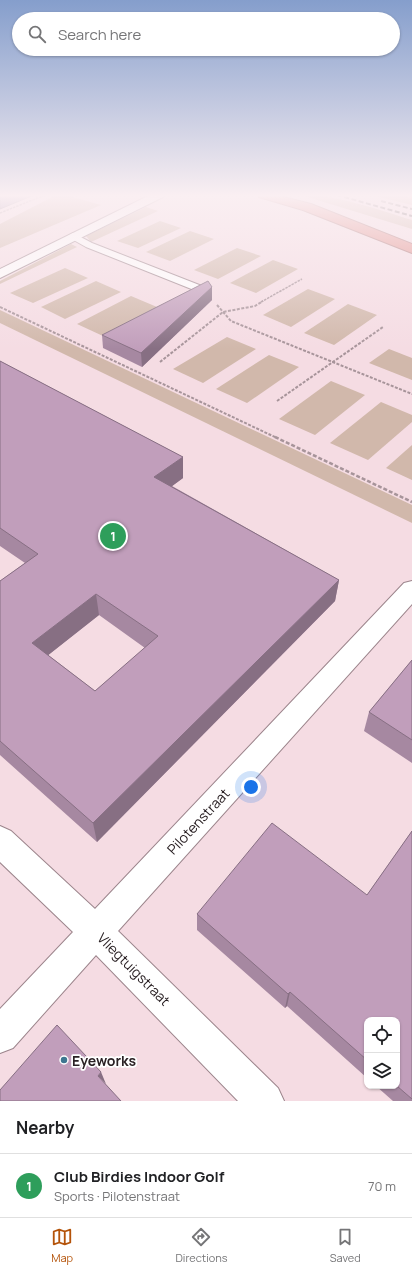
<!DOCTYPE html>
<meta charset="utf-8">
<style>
:root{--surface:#fff;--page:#f2f2f2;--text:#202124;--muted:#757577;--line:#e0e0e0;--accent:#b45309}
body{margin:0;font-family:Manrope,sans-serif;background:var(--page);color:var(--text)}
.controls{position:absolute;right:12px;bottom:12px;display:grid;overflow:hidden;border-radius:8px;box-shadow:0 1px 3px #0004}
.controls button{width:36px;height:36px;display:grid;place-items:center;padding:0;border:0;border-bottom:1px solid var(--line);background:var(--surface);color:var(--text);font:20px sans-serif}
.you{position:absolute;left:251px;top:787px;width:14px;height:14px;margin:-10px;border:3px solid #fff;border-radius:50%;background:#1a73e8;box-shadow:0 0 0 6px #1a73e833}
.badge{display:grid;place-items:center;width:26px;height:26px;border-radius:50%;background:var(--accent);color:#fff;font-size:13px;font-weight:700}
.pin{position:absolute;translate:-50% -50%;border:2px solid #fff;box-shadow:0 1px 4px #0006}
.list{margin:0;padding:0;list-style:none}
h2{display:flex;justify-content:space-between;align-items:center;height:52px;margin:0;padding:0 16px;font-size:17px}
h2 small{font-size:13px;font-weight:400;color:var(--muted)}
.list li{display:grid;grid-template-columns:26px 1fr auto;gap:12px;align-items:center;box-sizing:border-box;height:64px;padding:0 16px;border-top:1px solid var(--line)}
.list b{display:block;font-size:15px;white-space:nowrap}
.list p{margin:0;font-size:13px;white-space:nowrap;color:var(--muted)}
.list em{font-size:13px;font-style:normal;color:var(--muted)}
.icon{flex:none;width:22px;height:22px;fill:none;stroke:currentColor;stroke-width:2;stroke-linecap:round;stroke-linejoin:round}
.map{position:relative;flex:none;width:412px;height:1101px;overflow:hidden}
.search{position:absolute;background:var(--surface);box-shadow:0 1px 3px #0004;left:12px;right:12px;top:12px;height:44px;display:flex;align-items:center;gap:10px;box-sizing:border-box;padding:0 14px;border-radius:22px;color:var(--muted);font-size:15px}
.sheet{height:116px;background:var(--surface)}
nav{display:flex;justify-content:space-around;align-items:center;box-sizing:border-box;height:56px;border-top:1px solid var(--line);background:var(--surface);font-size:11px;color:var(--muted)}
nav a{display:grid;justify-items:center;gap:2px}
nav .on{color:var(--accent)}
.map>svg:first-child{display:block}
.green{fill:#d1b8ab}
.water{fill:#907ea3;stroke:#71627d}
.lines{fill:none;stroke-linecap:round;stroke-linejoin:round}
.lane-casing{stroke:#9c858c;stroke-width:2}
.street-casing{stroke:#9c858c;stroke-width:2}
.highway-casing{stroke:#a06260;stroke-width:2}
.path-far2{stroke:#a7949a;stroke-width:1.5;stroke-dasharray:2.5 1;stroke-linecap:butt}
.path-far1{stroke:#a7949a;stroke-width:2;stroke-dasharray:3 1.5;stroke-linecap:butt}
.path{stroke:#a7949a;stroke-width:2.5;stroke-dasharray:4 2;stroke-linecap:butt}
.lane{fill:#fff;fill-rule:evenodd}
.street{fill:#fff;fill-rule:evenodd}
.highway{fill:#df8580;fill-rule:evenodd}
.rail{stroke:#4c4144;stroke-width:2;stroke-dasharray:5 2.5;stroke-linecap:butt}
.wall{fill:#a688a1;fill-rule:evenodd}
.shaded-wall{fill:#876f83}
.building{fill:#c19ebb;stroke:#876f83;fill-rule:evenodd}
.poi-dot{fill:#3d7690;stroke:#fff;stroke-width:1.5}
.labels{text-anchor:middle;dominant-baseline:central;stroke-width:3.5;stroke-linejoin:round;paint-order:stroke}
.near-street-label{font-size:14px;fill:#2a2124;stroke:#fff}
.near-poi-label{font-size:14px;font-weight:bold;fill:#2a2124;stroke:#fff;text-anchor:start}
</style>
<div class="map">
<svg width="412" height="1101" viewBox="0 0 412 1101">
<rect width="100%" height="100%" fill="#f5dce3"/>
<g class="green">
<polygon points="56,195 66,195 101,205 0,248 0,224"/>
<path d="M301,195C338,195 376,209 412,220V229Z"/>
<polygon points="371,195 399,195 412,198 412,205"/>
<polygon points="146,207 158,211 91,242 86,236"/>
<polygon points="160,221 181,228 138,248 117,241"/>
<polygon points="190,231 214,239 170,261 146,252"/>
<polygon points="71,244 77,247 0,284 0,281"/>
<polygon points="237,248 261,256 218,279 194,270"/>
<polygon points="273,260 298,269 256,293 230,283"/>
<polygon points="65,268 88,278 33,303 10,293"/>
<polygon points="96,281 121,292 65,319 41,307"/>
<polygon points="308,289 335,299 291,327 263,315"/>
<polygon points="131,296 157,307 103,336 77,324"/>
<polygon points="348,304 377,315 334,345 304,333"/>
<polygon points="0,310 412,505 412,523 0,323"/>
<polygon points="227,337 256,349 203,383 173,369"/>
<polygon points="389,349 412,358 412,380 369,363"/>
<polygon points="269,355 299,367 247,403 216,389"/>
<polygon points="331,381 365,395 315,435 279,419"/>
<polygon points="381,402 412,415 412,422 368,460 330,443"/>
<polygon points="412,445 412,480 386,468"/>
</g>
<polygon class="water" points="0,195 34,195 0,209"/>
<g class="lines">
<g class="lane-casing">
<polygon id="lane" points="73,233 92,243 207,288 208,290 203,293 199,292 86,247 70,238 68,236"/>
</g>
<g class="street-casing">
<g id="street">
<polygon points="150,195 165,195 163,197 0,278 0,269"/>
<polygon points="412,581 412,604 118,931 278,1088 284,1101 238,1101 96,955 13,1048 0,1053 0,1009 73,932 0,862 0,826 11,831 95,909 404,583"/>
</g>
</g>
<g class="highway-casing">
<polygon id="highway" points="257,195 276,195 311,204 412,244 412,253 303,210 259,197"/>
</g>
<g class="path-far2">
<polyline points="0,213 45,195"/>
<polyline points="261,302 302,279"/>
</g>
<g class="path-far1">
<polyline points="217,305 231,321 412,394"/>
<polyline points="0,307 277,438"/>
<polyline points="160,362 223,312 255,306 263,301"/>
<polyline points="277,401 383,327"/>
</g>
<polyline class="path" points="275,437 412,502"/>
<use href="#lane" class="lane"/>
<use href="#street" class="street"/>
<use href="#highway" class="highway"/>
<g class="rail">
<polyline points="337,195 412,216"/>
<polyline points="381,201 412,209"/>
</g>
</g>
<g class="wall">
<polygon points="212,287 212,300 142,367 103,348 102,335"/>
<path d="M0,361L183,457V478L172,486L339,580L335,601L97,842L0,755V581L25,563L0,546ZM99,615L145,648L95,691L48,655Z"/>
<polygon points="412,660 412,763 364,731 369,712"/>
<polygon points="412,831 412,1101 393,1101 376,1086 397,1086 367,1020 367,1078 287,1006 285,1008 197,930 197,914 367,895"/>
</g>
<g class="shaded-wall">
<polygon points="212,287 212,300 142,367 141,353"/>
<polygon points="183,457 183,478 156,498 154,477"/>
<polygon points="339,580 335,601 97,842 93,823"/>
<polygon points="96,594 99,615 37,664 32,643"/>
<polygon points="290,992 287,1006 285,1008 288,994"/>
<polygon points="101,1072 106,1084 98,1076"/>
</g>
<g class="building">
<polygon points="208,281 212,287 141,353 102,335"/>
<path d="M0,361L183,457L154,477L339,580L93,823L0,741V581L38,554L0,528ZM96,594L158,636L95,691L32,643Z"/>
<polygon points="412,660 412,740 369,712"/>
<polygon points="272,823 367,895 412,831 412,1099 397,1086 397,1020 367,1020 367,1060 290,992 288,994 197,914"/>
<polygon points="57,1025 101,1072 98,1076 121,1101 0,1101 0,1090"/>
</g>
<linearGradient id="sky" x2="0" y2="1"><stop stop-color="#859ecc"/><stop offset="0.56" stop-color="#faeff2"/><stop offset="1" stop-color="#faeff2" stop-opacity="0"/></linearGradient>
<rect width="412" height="349" fill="url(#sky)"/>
<circle class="poi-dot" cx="64" cy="1060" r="4"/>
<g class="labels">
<g class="near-street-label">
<text transform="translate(198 821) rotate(-47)">Pilotenstraat</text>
<text transform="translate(134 969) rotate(45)">Vliegtuigstraat</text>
</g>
<g class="near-poi-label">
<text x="72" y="1060">Eyeworks</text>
</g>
</g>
</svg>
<div class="controls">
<button><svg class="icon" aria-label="locate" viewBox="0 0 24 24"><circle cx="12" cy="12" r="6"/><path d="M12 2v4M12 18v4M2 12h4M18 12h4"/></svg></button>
<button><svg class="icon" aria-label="layers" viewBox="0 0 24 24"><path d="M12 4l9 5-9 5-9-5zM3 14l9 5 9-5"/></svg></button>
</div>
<div class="you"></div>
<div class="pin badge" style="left:113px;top:536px;background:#2e9e5b">1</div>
<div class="search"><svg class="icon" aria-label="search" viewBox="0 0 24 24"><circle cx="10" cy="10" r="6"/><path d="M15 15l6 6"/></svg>Search here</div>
</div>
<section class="sheet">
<h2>Nearby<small></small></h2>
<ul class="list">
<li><span class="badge" style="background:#2e9e5b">1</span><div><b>Club Birdies Indoor Golf</b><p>Sports · Pilotenstraat</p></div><em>70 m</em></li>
</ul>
</section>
<nav>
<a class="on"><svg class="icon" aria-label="map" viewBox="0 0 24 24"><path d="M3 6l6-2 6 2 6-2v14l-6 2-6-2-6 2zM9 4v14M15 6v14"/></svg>Map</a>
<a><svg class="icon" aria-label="directions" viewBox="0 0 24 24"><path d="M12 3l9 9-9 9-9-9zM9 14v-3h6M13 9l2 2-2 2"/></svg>Directions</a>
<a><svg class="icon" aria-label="saved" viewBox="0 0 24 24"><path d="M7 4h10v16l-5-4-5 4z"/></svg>Saved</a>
</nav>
